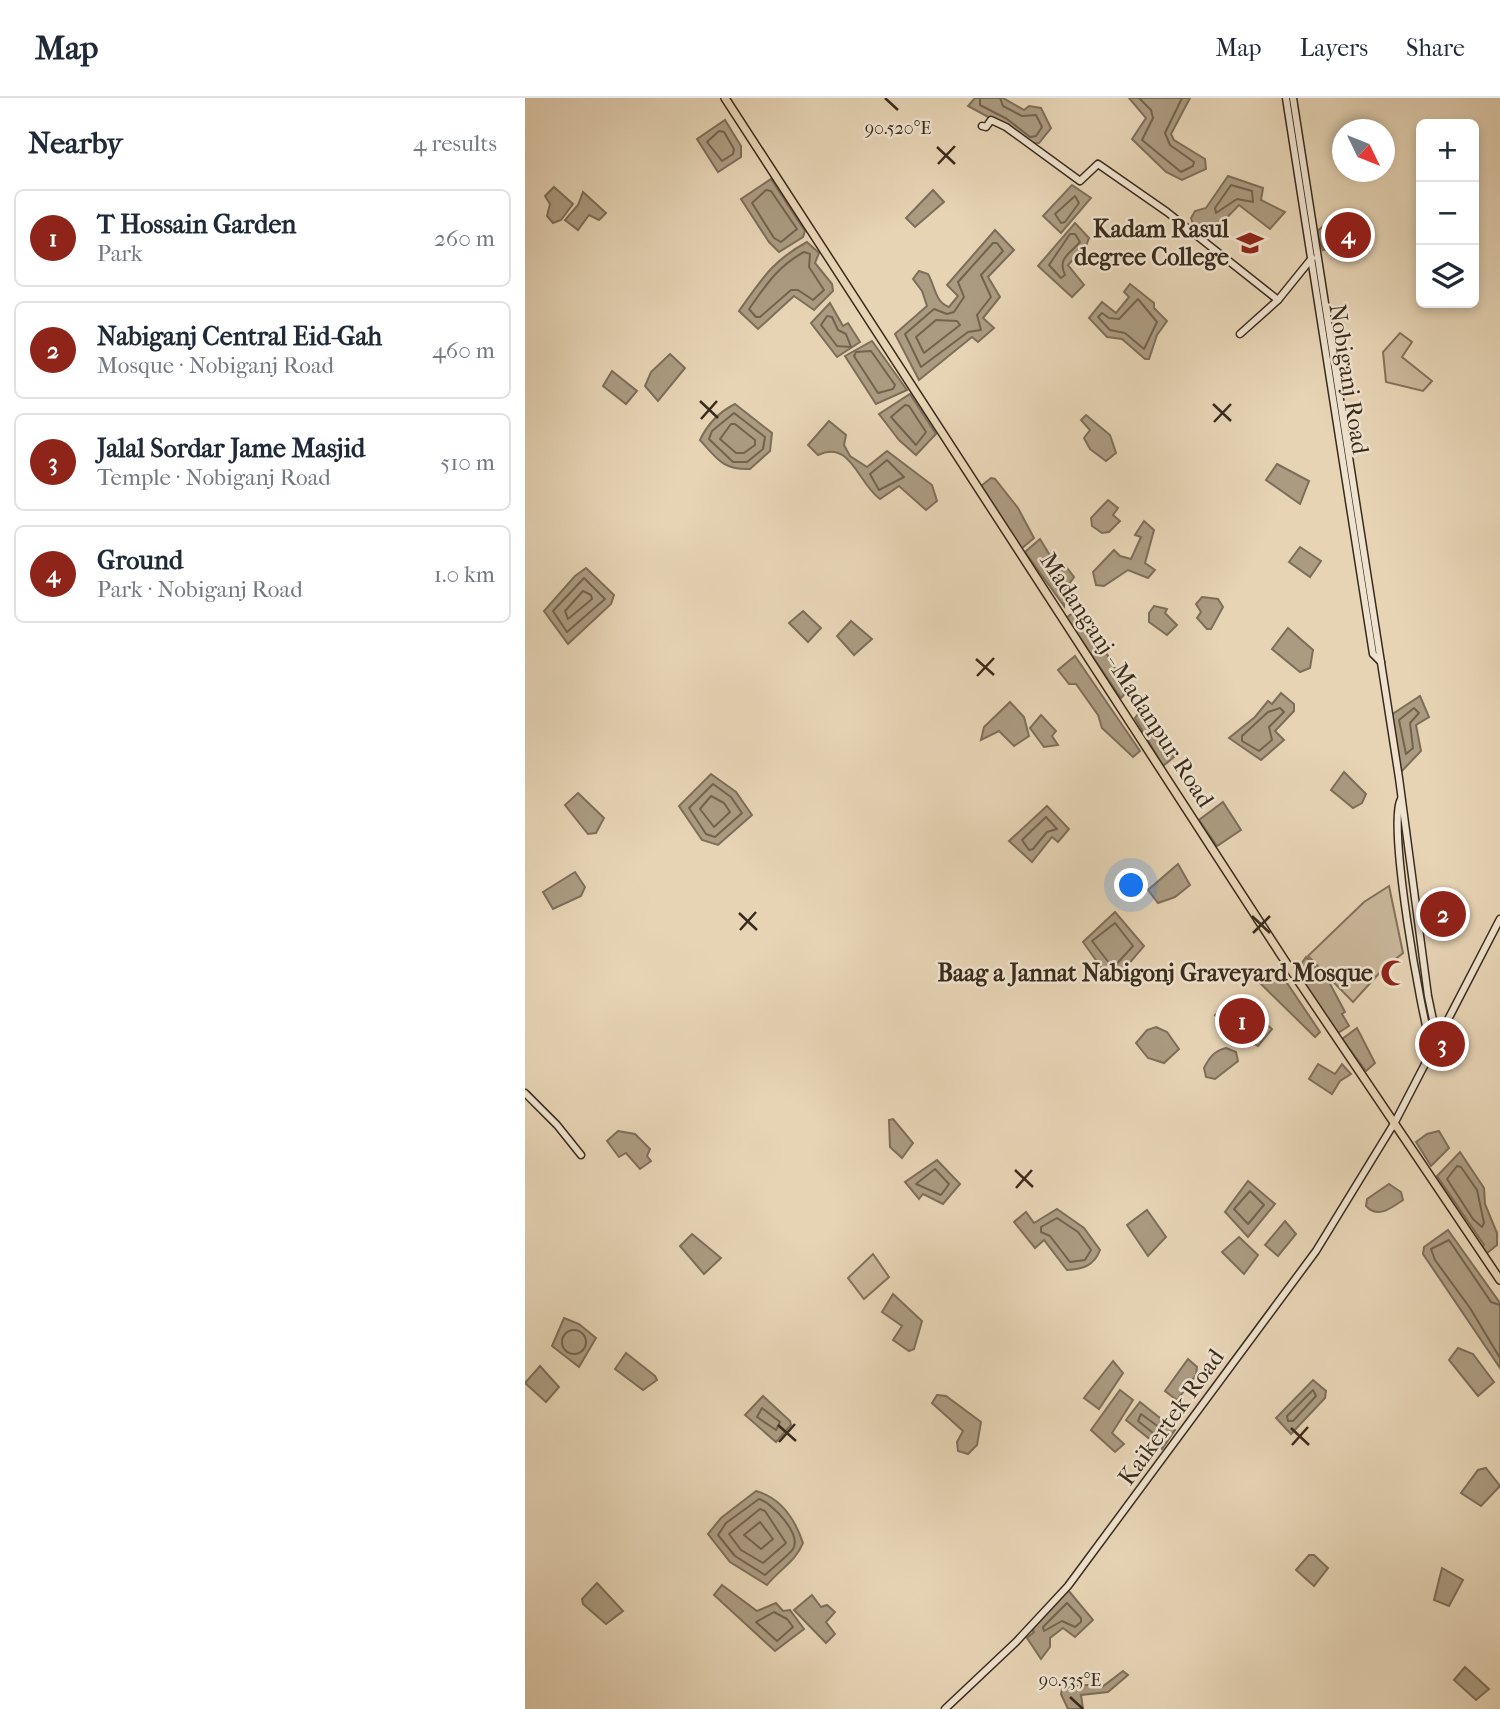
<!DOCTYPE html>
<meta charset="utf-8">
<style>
:root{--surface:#fff;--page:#f6f6f7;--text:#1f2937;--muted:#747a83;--line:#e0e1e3;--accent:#8f2418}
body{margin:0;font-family:"IM FELL French Canon",serif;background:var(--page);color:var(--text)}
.controls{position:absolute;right:21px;top:21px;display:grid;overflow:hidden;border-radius:10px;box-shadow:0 4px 10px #0003}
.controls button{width:63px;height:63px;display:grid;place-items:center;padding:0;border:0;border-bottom:2px solid var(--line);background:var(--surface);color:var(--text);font:35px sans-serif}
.compass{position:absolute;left:807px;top:21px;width:63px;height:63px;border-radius:50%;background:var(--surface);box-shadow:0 4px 10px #0003;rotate:133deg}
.you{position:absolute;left:607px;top:788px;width:24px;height:24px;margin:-18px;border:5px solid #fff;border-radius:50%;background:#1a73e8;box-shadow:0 0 0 10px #1a73e833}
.badge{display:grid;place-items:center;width:46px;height:46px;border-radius:50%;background:var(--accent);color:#fff;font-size:23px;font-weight:700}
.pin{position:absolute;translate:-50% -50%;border:4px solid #fff;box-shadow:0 2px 7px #0006}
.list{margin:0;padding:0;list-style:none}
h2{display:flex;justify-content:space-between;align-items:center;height:91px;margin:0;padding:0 28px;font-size:30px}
h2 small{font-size:23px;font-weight:400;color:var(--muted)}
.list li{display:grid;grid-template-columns:46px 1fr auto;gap:21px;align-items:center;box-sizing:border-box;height:98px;margin:0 14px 14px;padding:0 14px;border:2px solid var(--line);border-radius:10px}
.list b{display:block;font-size:26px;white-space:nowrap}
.list p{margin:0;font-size:23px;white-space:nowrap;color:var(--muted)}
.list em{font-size:23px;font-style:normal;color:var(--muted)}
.icon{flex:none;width:38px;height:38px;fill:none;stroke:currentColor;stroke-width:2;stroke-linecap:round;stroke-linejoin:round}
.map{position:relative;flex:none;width:975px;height:1611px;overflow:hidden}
header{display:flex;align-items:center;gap:42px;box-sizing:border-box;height:98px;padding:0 35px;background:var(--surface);border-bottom:2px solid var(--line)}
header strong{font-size:33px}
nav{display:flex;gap:38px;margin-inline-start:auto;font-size:24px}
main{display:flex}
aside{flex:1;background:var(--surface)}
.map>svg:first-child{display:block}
.green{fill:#c9b79b;stroke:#81715c;stroke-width:2}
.water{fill:#ab9b81;stroke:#7d6e59;stroke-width:2}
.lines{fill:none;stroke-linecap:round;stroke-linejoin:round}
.shore{stroke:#72634e;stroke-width:2}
.secondary-casing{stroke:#392b1c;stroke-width:9}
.primary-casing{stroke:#392b1c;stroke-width:10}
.secondary{stroke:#efe3cf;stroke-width:6}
.primary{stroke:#e6d4b5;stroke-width:7}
.ticks{fill:none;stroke:#392b1c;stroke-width:2.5}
.labels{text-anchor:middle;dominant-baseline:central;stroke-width:5;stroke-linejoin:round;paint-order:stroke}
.poi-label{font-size:24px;font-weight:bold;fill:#392b1c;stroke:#efe3cf;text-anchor:end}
.street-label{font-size:24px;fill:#392b1c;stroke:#efe3cf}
.ticks-label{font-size:18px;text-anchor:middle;fill:#392b1c;stroke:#efe3cf;stroke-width:5;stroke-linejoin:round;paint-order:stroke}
</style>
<header>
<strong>Map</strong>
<nav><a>Map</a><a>Layers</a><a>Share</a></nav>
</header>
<main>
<aside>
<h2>Nearby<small>4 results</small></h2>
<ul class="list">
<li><span class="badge">1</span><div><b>T Hossain Garden</b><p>Park</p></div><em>260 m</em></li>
<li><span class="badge">2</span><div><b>Nabiganj Central Eid-Gah</b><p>Mosque · Nobiganj Road</p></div><em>460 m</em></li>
<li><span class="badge">3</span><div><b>Jalal Sordar Jame Masjid</b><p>Temple · Nobiganj Road</p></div><em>510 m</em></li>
<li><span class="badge">4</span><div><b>Ground</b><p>Park · Nobiganj Road</p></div><em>1.0 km</em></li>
</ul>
</aside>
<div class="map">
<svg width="975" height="1611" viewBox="0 0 975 1611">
<rect width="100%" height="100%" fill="#e6d4b5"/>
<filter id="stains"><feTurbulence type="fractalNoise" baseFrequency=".00286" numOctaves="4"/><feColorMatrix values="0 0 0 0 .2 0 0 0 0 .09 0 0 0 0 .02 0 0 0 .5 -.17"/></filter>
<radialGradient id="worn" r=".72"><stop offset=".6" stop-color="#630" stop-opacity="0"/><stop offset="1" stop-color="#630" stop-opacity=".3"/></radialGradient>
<g class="green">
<polygon points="875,235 887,244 877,259 907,283 898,293 861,284 858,254"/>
<polygon points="864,788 878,855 858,871 828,904 783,858 839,804"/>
<polygon points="713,901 747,931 733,948 712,936 690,917"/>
<polygon points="348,1156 364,1179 339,1201 323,1180"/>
</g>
<g class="water">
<polygon points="450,0 478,0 499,12 504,8 516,10 526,30 514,45 503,46 478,27 443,8"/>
<polygon points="604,0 665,0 646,36 649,42 680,61 681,71 657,82 641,74 607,41 621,20"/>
<polygon points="200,22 216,48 216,59 193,74 172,41"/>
<polygon points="703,78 738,90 736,102 760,114 745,131 714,107 681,141 669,129 666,120 670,113 681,110"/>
<polygon points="246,81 280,133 278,139 254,154 244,144 216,101"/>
<polygon points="547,87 566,100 536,135 518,118"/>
<polygon points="29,89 48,106 36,122 28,125 22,118 25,106 20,98"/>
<polygon points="408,92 419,104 390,129 381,120"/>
<polygon points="58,94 81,115 74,122 64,117 53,132 40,122 53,107"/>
<polygon points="806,122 832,145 798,152 791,134"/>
<polygon points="550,125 564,140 561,148 543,167 559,187 547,199 513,168"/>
<path d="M470,132L489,152L463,179L475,199L458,220L469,230L453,244L447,239L394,282L370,236L402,208L397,193L388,181L394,173L403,176C410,188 410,204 424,209L433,198L422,187Z"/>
<path d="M282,144L294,155L290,165L307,186L308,193L289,212L269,198L233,231L214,213C237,181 247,163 282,144Z"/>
<polygon points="605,186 629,205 629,210 642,223 632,237 624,261 620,261 597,241 582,239 564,220 577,204 591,215 604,199 599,194"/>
<polygon points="305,205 318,228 323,225 335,244 312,259 286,225"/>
<polygon points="347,243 382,292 351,306 320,258"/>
<polygon points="145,256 160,270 133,303 120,288 126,274"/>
<polygon points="87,273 112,293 101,306 78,288"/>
<polygon points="385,296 411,336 391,357 374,342 354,316"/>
<path d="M210,306L247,335L245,353L225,371C198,372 192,361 175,342C183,325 194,314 210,306Z"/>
<polygon points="561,317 585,337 591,355 581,363 565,351 559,340 565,332 556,322"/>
<path d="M304,323L321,337L319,347L325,358L342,369L362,353L407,387L412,403L401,412L374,388L355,401C333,386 326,341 293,357L283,347Z"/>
<polygon points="752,366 784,383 775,406 741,382"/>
<polygon points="466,380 470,381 493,410 509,440 496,451 458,392 456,388"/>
<polygon points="583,402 593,410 588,417 595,423 584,434 577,435 567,428 566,420"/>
<polygon points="619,423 629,432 620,465 630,472 623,480 603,472 579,488 571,487 568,474 589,452 595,458 606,461 616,439 610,437"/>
<polygon points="515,441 532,469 539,466 549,479 539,493 539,508 500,454"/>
<polygon points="775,449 796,463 785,479 764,464"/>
<polygon points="61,470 89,497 86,506 43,546 19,513 50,478"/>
<polygon points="677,499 693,501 698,509 686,531 682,531 672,520 676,514 671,506"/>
<polygon points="629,508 642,511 640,515 652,527 642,537 624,524 624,515"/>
<polygon points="278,513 296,530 283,544 264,525"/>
<path d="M549,514C570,537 591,565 601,595L596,600L541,520Z"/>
<polygon points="326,523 347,541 329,557 312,538"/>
<polygon points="763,530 788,552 785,570 775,574 747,551"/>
<polygon points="550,558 615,653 608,659 577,630 573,617 551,586 544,586 533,572"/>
<polygon points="756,595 769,606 769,613 750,633 759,642 736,662 704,640 730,619 743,603 747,606"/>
<polygon points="895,598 904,619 891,627 896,653 874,676 866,617"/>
<polygon points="485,604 499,619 504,638 489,648 474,633 456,642 459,629"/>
<polygon points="617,611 649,659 638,668 610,620"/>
<polygon points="516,617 531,633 527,638 533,647 519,649 505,630"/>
<polygon points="819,674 841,696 837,705 828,710 806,692"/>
<polygon points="186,676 211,694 227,717 193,747 177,742 154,708"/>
<polygon points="53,695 79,720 71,735 63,736 40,707"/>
<polygon points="698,704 716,732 692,748 674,722"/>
<polygon points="522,708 544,731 533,744 527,739 507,764 484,743"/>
<polygon points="653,766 665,787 650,799 633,805 623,792"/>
<polygon points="50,774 60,789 56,798 28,811 18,794"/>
<polygon points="590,814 619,848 590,882 583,879 558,844"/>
<polygon points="781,859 803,882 820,914 817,916 824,928 813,935 771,873"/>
<polygon points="754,873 795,934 790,939 735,885"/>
<polygon points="631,929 642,934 654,951 639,965 623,960 611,945 622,932"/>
<polygon points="832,930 850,965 841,973 817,941"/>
<path d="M701,950L711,954L713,963L690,981L681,979L679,970C684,960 689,953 701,950Z"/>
<polygon points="793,966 810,976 817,966 826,976 815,983 807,996 784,981"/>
<polygon points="368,1021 388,1045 377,1060 365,1049 364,1022"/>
<polygon points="93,1033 110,1036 125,1051 122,1058 126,1063 115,1071 101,1055 94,1059 82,1043"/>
<polygon points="914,1033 924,1050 906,1068 891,1044 902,1036"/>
<polygon points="935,1054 959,1090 960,1106 972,1135 972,1147 961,1156 956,1151 959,1147 912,1078"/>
<polygon points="412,1062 435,1086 418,1106 398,1096 394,1101 380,1084"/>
<polygon points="723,1083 750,1106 723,1139 700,1114"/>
<path d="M864,1086L876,1094L878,1102C866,1110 853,1121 841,1108L842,1101Z"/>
<path d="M532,1111L559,1130L575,1152C569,1168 558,1171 542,1172L519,1142L510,1150L489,1124L501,1114L509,1125Z"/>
<polygon points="622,1112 641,1139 623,1158 602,1127"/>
<polygon points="760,1123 771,1136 753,1158 740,1147"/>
<polygon points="923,1132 975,1205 975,1270 898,1156 899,1149"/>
<polygon points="167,1136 196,1160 179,1176 155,1148"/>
<polygon points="714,1139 733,1157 719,1176 697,1154"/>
<polygon points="368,1196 397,1223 389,1251 384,1253 368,1242 377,1228 357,1214"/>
<polygon points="39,1220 54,1226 71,1240 54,1269 27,1248"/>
<polygon points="933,1250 948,1256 969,1284 953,1298 924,1262"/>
<polygon points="101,1255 130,1278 132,1282 118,1292 90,1271"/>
<polygon points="663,1261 672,1269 671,1277 652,1302 640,1293"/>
<polygon points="588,1263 598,1275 574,1311 559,1300"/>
<polygon points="15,1268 34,1289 21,1304 0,1285"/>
<polygon points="788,1282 801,1293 800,1300 766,1336 751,1320"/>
<polygon points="595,1292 608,1302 587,1335 599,1346 590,1354 566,1332"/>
<polygon points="412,1297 421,1298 456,1324 452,1347 443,1356 433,1353 432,1344 438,1333 407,1305"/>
<polygon points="238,1298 265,1323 266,1327 251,1344 220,1317"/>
<polygon points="615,1304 650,1332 637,1351 601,1322"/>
<polygon points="961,1370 975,1388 956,1408 936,1395 953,1372"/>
<path d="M231,1393C256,1400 270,1421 278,1445C271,1463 254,1472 242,1487L205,1464L183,1436L196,1420Z"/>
<polygon points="784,1457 789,1457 803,1470 789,1488 771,1472"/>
<polygon points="917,1470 938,1482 924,1508 909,1502"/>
<polygon points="72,1485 98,1513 81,1526 58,1506 57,1501"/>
<polygon points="197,1487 232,1513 251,1505 258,1513 265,1512 279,1531 250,1553 189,1497"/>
<polygon points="543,1492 568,1522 550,1539 538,1530 525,1540 525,1549 516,1561 502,1540 509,1534 506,1531"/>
<polygon points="287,1497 296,1509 302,1507 310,1514 301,1524 310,1536 301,1545 269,1512"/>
<polygon points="940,1569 964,1591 951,1602 929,1582"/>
<path d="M598,1573L603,1577L583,1594L556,1597L558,1611H543L536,1596L537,1591C549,1588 566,1585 577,1589Z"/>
</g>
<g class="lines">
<g class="shore">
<polyline points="455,0 455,7 482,21 505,39 511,38 517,29 511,17 497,18 478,8 475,0"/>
<polyline points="614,0 626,12 628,20 617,42 656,74 668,68 669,64 645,47 640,35 657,0"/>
<polygon points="194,33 199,34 209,51 208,56 197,63 182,44"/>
<polygon points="706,87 727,93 728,104 712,101 691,115 690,110"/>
<polygon points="241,92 246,93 272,131 256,144 249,140 227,105"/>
<polygon points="550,98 554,105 540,124 536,125 530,116"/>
<path d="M545,136H550L555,144C545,156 532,160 540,177L536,180L524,167Z"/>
<polygon points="468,145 472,145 478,153 456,177 466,199 452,217 456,232 443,234 396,269 380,236 409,211 422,216 429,214 439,199 433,184"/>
<path d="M279,154L285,156L284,169L299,192L288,202L273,192H266L235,219H231L224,211C241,187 253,168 279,154Z"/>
<polygon points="613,201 632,224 619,251 600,235 585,232 573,219 577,215 584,220 594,221"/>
<polygon points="302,218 307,219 313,232 321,236 326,249 312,248 296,227"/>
<polygon points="411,222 432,223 435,227 399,255 391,239"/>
<polygon points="346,253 370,287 368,291 353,295 329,258 331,254"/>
<polygon points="380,307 384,308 401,334 391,347 366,319"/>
<polygon points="209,315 240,339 238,351 222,364 208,364 184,341 187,333"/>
<polygon points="206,326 210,326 230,342 230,347 219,355 211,355 195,341"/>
<polygon points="362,362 379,379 354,392 345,376"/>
<polygon points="59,480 80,501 42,534 28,513"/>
<polygon points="58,493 66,497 67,501 43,521 40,513"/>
<polygon points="755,610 759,614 744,629 747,642 734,653 717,643 717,638 743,614"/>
<polygon points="889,610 894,615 885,625 888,650 881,656 874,622"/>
<polygon points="188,686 206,699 217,715 190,739 181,736 164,710"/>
<polygon points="186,698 199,705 205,714 189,729 175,711"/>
<polygon points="521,719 532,731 522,734 508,751 504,752 497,742"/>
<polygon points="590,825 608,848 588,870 567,843"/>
<polygon points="932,1068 936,1069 952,1092 959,1125 957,1129 948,1121 922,1081"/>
<polygon points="410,1071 424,1086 416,1097 391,1086"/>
<polygon points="725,1093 739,1107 723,1126 709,1111"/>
<polygon points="532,1120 553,1134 566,1152 560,1162 545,1164 525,1138 516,1134 516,1129"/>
<polyline points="975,1207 966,1204 924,1142 906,1151 910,1162 945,1210 975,1260"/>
<circle cx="49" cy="1244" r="12"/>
<polygon points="788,1292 791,1298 768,1323 763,1323 762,1318"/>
<polygon points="237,1310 255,1324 251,1332 232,1319"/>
<polygon points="616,1316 638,1332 638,1338 633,1339 613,1323"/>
<path d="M234,1401C247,1405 277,1436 268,1451C265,1456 245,1472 240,1477L210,1458L193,1437L201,1425Z"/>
<polygon points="235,1411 240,1413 261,1445 238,1465 216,1452 204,1436"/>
<polygon points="235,1424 248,1441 236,1451 219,1437"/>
<polygon points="542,1505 556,1520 556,1524 550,1529 537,1523 519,1533 518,1529"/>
<polygon points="249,1514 262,1521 268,1529 252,1543 231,1524"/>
</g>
<g class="secondary-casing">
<g id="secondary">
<polyline points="761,0 848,556 856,564"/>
<polyline points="768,0 874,680 903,898 912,941"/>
<polyline points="457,28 461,29 466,22 481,29 555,83 573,66 642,114 753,202"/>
<polyline points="715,236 753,202 787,160"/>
<path d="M876,701C862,725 896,918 907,951"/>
<polyline points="0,995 32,1027 56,1057"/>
<polyline points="420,1611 491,1544 543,1488 791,1153 870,1024 975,821"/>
</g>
</g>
<g class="primary-casing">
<polyline id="primary" points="200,0 760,863 975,1182"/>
</g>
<use href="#secondary" class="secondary"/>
<use href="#primary" class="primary"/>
</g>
<path class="ticks" d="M360,0L373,12M412,49L430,66M413,66L430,48M175,303L193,320M688,306L706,323M176,321L192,303M689,324L706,306M451,561L469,577M452,578L469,560M214,815L232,832M727,818L745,835M215,832L231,814M728,835L745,818M490,1072L508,1089M491,1090L507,1072M253,1327L271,1343M766,1330L784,1347M254,1344L270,1326M767,1347L783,1329M545,1599L558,1611"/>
<defs>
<g id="university-bare" transform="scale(2.1)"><path d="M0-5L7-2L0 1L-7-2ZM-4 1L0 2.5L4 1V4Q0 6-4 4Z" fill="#8f2418" stroke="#efe3cf" stroke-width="2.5" paint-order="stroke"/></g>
<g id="mosque-bare" transform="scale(2.1)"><path d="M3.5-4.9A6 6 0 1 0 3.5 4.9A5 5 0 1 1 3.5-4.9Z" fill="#8f2418" stroke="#efe3cf" stroke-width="2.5" paint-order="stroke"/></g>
</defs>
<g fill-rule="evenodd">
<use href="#university-bare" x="725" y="145"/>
<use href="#mosque-bare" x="869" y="875"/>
</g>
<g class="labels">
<g class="poi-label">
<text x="704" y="131">Kadam Rasul<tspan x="704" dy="28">degree College</tspan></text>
<text x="848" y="875">Baag a Jannat Nabigonj Graveyard Mosque</text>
</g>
<g class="street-label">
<text transform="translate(824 281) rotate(81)">Nobiganj Road</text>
<text transform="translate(602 582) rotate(57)">Madanganj - Madanpur Road</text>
<text transform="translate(646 1319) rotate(-54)">Kaikertek Road</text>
</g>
</g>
<g class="ticks-label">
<text x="373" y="36">90.520°E</text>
<text x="545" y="1588">90.535°E</text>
</g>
<rect width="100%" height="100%" filter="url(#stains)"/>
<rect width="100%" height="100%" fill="url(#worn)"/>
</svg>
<div class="controls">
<button>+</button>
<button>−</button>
<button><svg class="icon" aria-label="layers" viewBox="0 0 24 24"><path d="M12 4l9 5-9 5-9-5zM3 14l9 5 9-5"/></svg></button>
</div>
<svg class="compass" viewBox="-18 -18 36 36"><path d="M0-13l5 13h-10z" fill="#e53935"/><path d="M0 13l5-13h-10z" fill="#747a83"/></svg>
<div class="you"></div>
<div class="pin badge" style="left:717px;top:923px">1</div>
<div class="pin badge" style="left:918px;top:816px">2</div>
<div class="pin badge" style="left:917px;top:946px">3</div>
<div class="pin badge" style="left:823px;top:137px">4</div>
</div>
</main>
